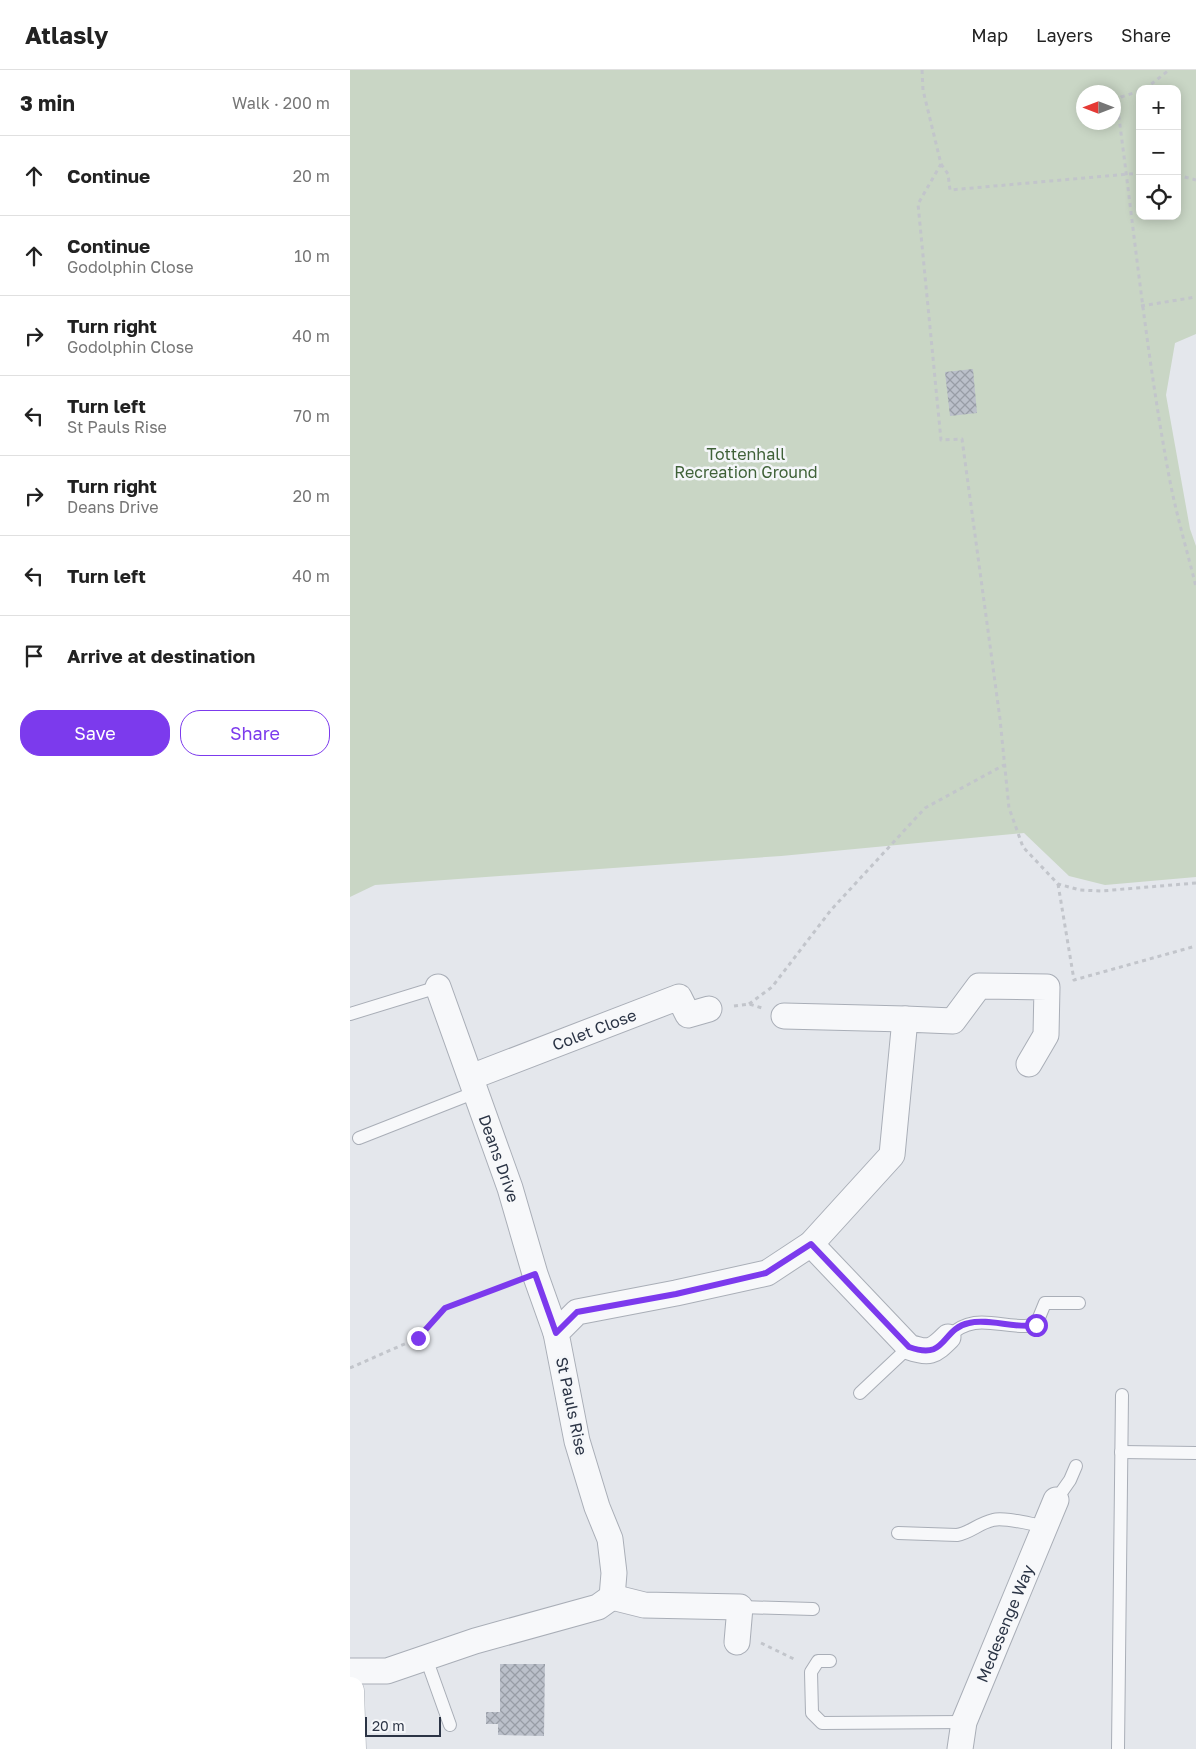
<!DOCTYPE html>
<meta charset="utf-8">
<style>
:root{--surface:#fff;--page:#f2f2f2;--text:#222;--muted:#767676;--line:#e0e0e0;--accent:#7c3aed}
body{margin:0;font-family:"Golos Text",sans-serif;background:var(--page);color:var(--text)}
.controls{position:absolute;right:15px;top:15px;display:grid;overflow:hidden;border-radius:10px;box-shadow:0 2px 12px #0003}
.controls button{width:45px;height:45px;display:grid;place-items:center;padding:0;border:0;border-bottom:1px solid var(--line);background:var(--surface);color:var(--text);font:25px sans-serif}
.compass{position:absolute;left:726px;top:15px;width:45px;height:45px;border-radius:50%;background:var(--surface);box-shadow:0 2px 12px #0003;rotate:270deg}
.scale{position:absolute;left:15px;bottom:12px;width:76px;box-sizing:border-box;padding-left:5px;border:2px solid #2b3445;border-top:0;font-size:14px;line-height:18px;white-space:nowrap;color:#2b3445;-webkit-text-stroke:4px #f4f6f9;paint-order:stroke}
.stop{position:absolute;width:15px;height:15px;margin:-11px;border:4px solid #7c3aed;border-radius:50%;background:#fff}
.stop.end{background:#7c3aed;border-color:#fff;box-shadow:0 1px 5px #0008}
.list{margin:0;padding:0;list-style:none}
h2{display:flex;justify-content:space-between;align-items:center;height:65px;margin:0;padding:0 20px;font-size:21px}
h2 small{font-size:16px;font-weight:400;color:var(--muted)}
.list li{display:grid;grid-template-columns:32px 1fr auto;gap:15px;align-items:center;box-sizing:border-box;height:80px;padding:0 20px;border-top:1px solid var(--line)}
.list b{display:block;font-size:19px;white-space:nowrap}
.list p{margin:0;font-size:16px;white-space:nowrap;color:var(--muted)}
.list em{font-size:16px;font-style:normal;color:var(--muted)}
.actions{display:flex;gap:10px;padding:15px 20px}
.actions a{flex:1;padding:11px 0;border:1px solid var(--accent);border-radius:20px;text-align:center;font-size:18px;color:var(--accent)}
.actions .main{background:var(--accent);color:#fff}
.icon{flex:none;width:28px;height:28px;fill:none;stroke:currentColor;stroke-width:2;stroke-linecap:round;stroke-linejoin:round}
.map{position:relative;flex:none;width:846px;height:1679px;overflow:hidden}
header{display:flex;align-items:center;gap:30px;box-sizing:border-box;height:70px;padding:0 25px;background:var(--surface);border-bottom:1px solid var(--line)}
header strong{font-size:24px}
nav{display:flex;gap:28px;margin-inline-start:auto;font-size:18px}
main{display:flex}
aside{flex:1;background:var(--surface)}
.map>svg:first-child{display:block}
.park{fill:#c9d6c5;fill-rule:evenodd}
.building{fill:url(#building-cross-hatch)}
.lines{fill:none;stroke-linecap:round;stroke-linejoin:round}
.lane-casing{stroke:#a9aeb7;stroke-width:14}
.street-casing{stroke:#a9aeb7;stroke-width:27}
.secondary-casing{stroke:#a9aeb7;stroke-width:29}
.path{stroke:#c2c5cb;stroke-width:3;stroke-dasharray:4 4;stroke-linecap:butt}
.lane{stroke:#f7f8fa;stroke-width:12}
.street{stroke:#f7f8fa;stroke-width:25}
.secondary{stroke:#fff;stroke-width:28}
.route{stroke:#7c3aed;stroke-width:6}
.labels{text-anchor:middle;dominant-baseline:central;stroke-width:5;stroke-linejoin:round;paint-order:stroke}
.park-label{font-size:16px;fill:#3f6138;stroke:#f4f6f9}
.street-label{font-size:16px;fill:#2b3445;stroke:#f4f6f9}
</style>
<header>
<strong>Atlasly</strong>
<nav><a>Map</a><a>Layers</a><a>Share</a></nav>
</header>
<main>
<aside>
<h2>3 min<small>Walk · 200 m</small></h2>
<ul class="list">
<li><svg class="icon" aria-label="ahead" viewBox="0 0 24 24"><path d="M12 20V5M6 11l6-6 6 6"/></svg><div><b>Continue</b></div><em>20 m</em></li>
<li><svg class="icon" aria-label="ahead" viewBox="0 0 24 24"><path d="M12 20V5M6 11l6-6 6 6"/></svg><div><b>Continue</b><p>Godolphin Close</p></div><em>10 m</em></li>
<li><svg class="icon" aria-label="right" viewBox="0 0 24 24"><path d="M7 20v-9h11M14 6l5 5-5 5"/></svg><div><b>Turn right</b><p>Godolphin Close</p></div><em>40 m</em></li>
<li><svg class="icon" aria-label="left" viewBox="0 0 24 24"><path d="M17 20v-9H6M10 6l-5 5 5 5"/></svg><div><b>Turn left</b><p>St Pauls Rise</p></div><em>70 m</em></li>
<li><svg class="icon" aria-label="right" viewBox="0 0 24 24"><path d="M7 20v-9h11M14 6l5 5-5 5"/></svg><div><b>Turn right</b><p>Deans Drive</p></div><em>20 m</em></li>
<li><svg class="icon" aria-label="left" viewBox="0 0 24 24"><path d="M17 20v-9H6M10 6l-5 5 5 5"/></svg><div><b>Turn left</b></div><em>40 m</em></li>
<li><svg class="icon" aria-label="arrive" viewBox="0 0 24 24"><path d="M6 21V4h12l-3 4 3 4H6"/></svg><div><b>Arrive at destination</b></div></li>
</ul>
<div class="actions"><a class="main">Save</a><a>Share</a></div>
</aside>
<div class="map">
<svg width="846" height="1679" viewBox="0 0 846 1679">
<defs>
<pattern id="building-cross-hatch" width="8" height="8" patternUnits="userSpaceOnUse" patternTransform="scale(1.25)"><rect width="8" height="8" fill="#bbc0ca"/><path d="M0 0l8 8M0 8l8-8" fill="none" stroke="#989da6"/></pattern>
</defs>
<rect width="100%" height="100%" fill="#e4e7ec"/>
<path class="park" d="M0,0H846V264L825,273L816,325L840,459L846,476V807L755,815L719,806L674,763L431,786L25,815L0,827ZM790,19H827V146H790ZM734,22H764V52H734Z"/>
<g class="building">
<polygon points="623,299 627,343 600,346 595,302"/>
<polygon points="150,1594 195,1594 194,1666 148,1665 148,1654 136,1654 136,1642 150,1642"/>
</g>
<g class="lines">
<g class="lane-casing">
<g id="lane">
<polyline points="0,944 88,917"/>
<polyline points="9,1068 126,1022"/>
<path d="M598,1267C626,1239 653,1261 686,1255L695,1233H729"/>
<polyline points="510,1323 559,1277"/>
<polyline points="771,1382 846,1383"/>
<polyline points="706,1430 720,1410 726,1396"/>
<path d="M548,1463L607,1465C620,1463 629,1453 643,1450C654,1447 680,1454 693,1456"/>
<polyline points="390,1537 463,1539"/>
<polyline points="76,1588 100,1655"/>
<polyline points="480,1591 468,1591 461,1602 462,1643 472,1653 614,1652"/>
<polyline points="768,1679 772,1325"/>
</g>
</g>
<g class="street-casing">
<g id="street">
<path id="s1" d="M88,917L160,1118L185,1204L206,1263"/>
<polyline points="434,946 555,949"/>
<path id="s2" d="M121,1007L329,927L338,945L359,939"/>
<path d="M461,1174L559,1277C579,1284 583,1282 598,1267"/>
<polyline points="262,1527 294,1535 390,1537 387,1572"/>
<polyline points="0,1601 37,1601 125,1571 248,1537 262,1527 264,1503 260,1469 247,1437 227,1371 206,1263 227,1242 326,1223 417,1203 461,1174 542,1085 555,949 603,951 629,916 697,917 696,965 679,994"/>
<path id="s3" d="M610,1679L614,1652L706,1430"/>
</g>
</g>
<g class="secondary-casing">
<polyline id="secondary" points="0,1621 2,1679"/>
</g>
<g class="path">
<polyline points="572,0 573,20 591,94 568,134 591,370 612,369 650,649 659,738 673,777 708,814 730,820 751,821 846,813"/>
<polyline points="795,19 819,0"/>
<path d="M790,21L771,27L767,33C784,158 796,283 819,406C826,444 837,480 846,517"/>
<polyline points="591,94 598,104 600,120 790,103"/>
<polyline points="827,105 846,110"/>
<polyline points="791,236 846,227"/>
<polyline points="708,814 724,910 846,876"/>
<polyline points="399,934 422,917 481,840 575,738 654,695"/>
<polyline points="384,936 399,934 412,938"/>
<polyline points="0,1298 68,1268 95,1238 162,1212"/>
<polyline points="411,1573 446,1590"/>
</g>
<use href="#lane" class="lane"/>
<use href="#street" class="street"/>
<use href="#secondary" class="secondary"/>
</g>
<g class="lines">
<path class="route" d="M68,1268L95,1238L185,1204L206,1263L227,1242L326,1224L416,1203L461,1174L559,1277C598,1291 590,1259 619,1253C639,1248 665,1259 686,1255"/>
</g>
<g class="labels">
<g class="park-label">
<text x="396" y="384">Tottenhall<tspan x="396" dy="18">Recreation Ground</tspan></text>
</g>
<g class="street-label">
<text stroke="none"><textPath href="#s2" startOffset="132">Colet Close</textPath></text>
<text stroke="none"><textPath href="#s1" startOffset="182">Deans Drive</textPath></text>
<text transform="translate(222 1336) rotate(78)">St Pauls Rise</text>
<text stroke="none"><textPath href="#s3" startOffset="134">Medesenge Way</textPath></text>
</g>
</g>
</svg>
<div class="controls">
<button>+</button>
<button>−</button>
<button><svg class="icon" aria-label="locate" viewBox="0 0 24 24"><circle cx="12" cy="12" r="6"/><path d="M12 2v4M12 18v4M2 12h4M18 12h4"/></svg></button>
</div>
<svg class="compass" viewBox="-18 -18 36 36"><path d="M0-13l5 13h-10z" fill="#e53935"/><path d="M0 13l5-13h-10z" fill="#767676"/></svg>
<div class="scale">20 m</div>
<div class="stop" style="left:686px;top:1255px"></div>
<div class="stop end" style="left:68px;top:1268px"></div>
</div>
</main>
